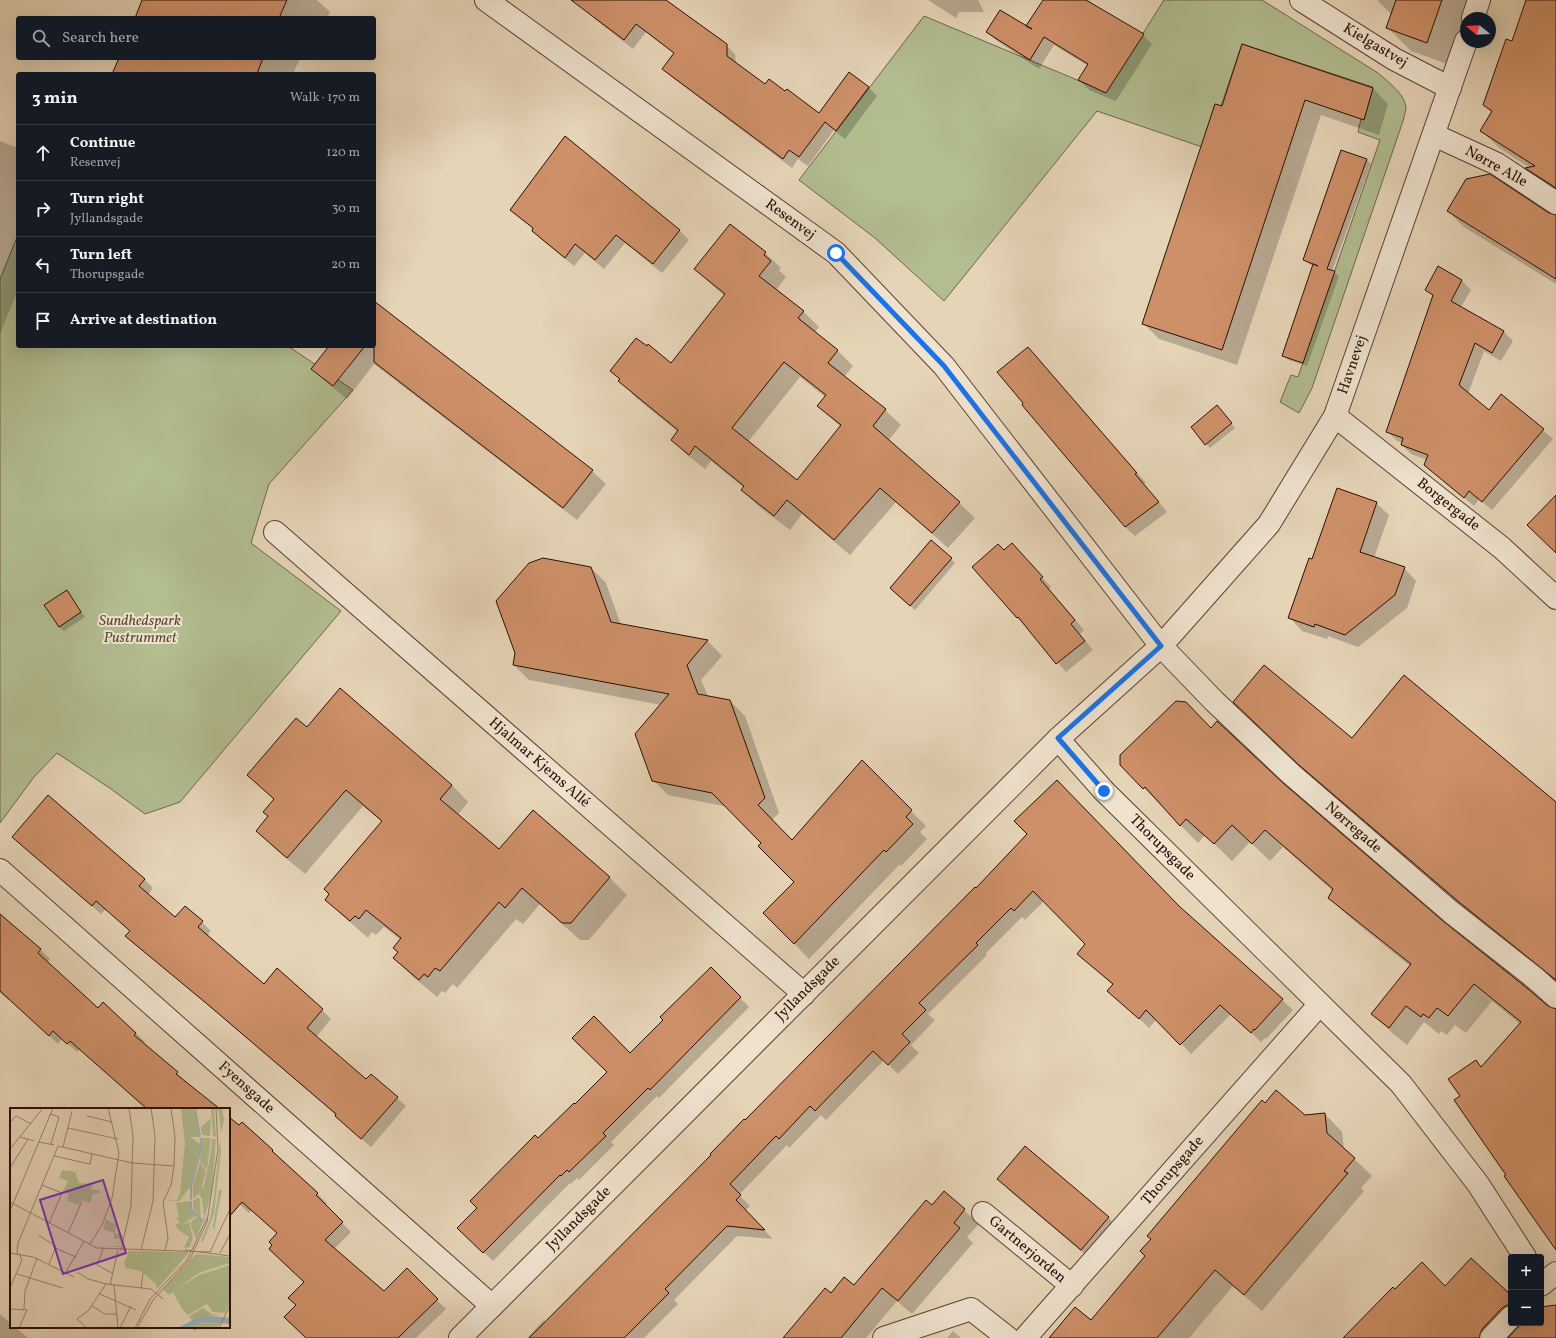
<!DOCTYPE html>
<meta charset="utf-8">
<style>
:root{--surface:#171b24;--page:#242831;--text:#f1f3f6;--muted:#9ea1a6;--line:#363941}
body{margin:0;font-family:Vollkorn,serif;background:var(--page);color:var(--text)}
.controls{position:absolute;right:12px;bottom:12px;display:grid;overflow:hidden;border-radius:4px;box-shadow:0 4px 16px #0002}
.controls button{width:36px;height:36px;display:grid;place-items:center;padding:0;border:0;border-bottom:1px solid var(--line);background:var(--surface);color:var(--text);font:20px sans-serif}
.compass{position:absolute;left:1460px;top:12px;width:36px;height:36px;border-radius:50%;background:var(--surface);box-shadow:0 4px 16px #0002;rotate:288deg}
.stop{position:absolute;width:12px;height:12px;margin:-9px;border:3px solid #1a73e8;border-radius:50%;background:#fff}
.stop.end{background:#1a73e8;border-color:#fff;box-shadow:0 1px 4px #0008}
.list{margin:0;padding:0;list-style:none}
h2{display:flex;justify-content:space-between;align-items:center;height:52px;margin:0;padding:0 16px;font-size:17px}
h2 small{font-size:13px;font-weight:400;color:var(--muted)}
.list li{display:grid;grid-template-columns:26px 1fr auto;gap:12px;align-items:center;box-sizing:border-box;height:56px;padding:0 16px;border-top:1px solid var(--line)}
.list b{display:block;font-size:15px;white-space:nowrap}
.list p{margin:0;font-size:13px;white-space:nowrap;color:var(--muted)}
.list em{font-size:13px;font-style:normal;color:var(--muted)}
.icon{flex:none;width:22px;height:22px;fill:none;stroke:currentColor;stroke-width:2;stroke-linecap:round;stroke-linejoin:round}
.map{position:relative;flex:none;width:1556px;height:1338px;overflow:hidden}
.search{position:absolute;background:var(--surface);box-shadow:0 4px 16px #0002;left:16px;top:16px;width:360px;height:44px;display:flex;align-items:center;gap:10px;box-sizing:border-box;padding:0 14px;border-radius:4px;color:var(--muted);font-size:15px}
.panel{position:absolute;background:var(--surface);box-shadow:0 4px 16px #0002;left:16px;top:72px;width:360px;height:276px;border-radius:4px}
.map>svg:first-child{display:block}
.green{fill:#b2bd90;stroke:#6e664a}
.shadow{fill:#0003;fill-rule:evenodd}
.building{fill:#ce9069;stroke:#2b0e03;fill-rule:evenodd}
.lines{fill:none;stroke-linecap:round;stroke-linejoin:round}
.pedestrian-casing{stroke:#5a4030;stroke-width:24}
.minor-casing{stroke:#5a4030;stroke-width:24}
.pedestrian{stroke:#efe3d0;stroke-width:22}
.minor{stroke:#efe3d0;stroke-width:22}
.route{stroke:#1a73e8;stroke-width:5}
.labels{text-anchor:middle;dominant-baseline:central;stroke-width:4;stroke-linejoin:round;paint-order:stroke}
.street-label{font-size:15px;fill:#2b0e03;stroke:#efe3d0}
.park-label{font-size:15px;font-style:italic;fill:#5a4b34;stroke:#efe3d0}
.inset-river{fill:none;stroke:#9cb5ba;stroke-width:2}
.inset-road{fill:none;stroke:#9b856f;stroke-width:1}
.view{fill:#7b2cbf;fill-opacity:0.15;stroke:#7b2cbf;stroke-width:2}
.inset-edge{fill:none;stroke:#2b0e03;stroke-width:2}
</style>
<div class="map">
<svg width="1556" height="1338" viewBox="0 0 1556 1338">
<rect width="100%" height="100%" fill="#e6d4b7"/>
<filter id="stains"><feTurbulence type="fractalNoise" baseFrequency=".005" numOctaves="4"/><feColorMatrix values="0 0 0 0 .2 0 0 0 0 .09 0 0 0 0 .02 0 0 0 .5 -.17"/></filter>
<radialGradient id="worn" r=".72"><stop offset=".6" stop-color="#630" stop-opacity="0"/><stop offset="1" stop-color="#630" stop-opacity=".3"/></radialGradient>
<g class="green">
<path d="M1164,0H1262L1378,73C1388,82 1405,94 1406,108C1406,111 1404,115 1404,118L1312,388L1299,413L1280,402L1291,375L1298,377L1380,140L1358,132L1361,119H1364L1373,87L1242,44L1221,106L1215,104L1202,147L1097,111L944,301L875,238L799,180L924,16L1106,92Z"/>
<polygon points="17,237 18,238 18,346 288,346 353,390 269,484 251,543 341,611 180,802 145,814 111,789 57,753 34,777 0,823 0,279"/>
</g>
<g class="shadow">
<polygon points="144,0 317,0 330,12 327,18 136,18"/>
<polygon points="576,0 660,0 726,45 735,54 736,63 765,85 785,92 819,114 868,87 877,96 845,139 834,130 808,166 798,159 792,168 673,78 664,69 675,54 646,32 633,49 596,20"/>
<polygon points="928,0 978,0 984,12 959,12 956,18"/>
<polygon points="1044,0 1088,0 1094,6 1143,35 1152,44 1116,101 1089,90 1079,80 1088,66 1054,45 1039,69 997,41 987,32 1030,29"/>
<polygon points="1378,0 1473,0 1450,65 1411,51 1387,27 1392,15 1378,1"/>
<polygon points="1527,0 1556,0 1556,193 1543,184 1527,168 1530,168 1498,147 1482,131 1492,113 1484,105 1513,42"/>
<polygon points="120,58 300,58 293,74 113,74"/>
<polygon points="1373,88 1388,104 1379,135 1321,115 1237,365 1159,339 1143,323 1222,107"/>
<polygon points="565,138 680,231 689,240 662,273 625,243 604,269 585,253 574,266 542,240 533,231 534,229 511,210"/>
<polygon points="0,141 18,148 18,290 0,334"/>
<polygon points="1342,151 1367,160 1371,164 1332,271 1339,276 1307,366 1288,360 1284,355 1314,266 1309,264 1305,260"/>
<polygon points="1448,211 1549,214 1556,216 1556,284 1464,227"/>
<path d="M730,225L765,253L781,268L779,270L786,277L776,290L804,312L819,327L815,332L837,350L853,366L844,377L885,410L901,425L888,441L959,503L975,518L948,548L896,502L850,555L802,514L790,530L758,506L742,490L744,488L711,461L705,469L687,455L672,440L678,432L635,397L612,371L671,364L725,296L711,284L695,269ZM800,377L825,397L818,406L841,427L798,481L748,442Z"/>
<polygon points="1439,268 1462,281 1471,290 1461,307 1504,332 1513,341 1501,361 1484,351 1468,394 1489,411 1501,396 1553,439 1492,510 1479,499 1474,506 1435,473 1427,460 1411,454 1402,445 1403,443 1397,441 1388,432 1434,297 1426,290"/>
<polygon points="374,303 592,471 606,484 577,520 374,364 347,399 326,382 312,368 327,349 323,346 374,346"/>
<polygon points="1037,357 1146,483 1144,484 1167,512 1135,536 1125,527"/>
<polygon points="1221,411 1235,428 1210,448 1192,427"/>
<polygon points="1376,503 1389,515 1374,558 1404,568 1416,581 1407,608 1358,647 1328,636 1327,639 1302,631 1290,618 1312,561"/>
<polygon points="1012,544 1051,587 1049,589 1084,630 1080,634 1093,650 1066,672 1017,617 1004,551"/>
<polygon points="951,559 955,563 915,610 895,593"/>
<polygon points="591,568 606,583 621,625 708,641 722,656 701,680 708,696 730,701 745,716 779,813 772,820 792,841 862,762 926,826 920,832 927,839 901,866 900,864 809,959 764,913 795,882 762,843 728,807 668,795 653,780 661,705 529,680 514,665 516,653"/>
<polygon points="66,591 85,617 64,631 59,627"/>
<polygon points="1252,719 1352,739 1556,809 1556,981 1478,920 1318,782"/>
<polygon points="307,729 452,785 468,802 458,815 499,850 533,812 610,878 627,895 589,940 580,940 540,904 523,924 516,919 457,988 453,984 445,993 442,991 437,997 411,975 394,958 399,953 401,940 384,927 376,935 372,932 368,938 343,916 326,899 382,822 363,806 305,874 274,848 257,831 270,817 274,800 248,775"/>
<polygon points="1211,729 1282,784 1442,922 1547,1007 1556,1010 1556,1246 1508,1175 1461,1096 1476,1061 1482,1067 1520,1024 1492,1001 1466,1033 1455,1025 1447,1035 1441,1031 1439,1034 1424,1022 1407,1045 1390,1031 1373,1014 1410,966 1347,915 1329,897 1333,891 1283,847 1270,861 1250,842 1232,861 1205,835 1198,843 1121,765"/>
<polygon points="1028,834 1181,909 1293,1010 1266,1039 1265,1038 1261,1042 1231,1014 1191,1054 1157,1019 1149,1028 1119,1000 1113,985 1078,954 1087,944 1044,901 1025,920 1022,917 986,953 987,955 928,1014 935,1020 911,1045 919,1053 898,1074 884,1060 826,1120 821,1115 789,1148 787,1145 739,1195 750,1206 745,1211 773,1239 737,1236 674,1300 678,1304 644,1338 527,1338 544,1320 546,1322 976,889"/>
<polygon points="22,846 144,879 153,888 148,895 175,918 202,922 211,931 207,936 264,985 322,1010 331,1019 316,1037 366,1080 397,1098 406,1106 371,1147 345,1125 336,1115 216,1012 136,945 127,936 131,931 106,909 101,914"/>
<polygon points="1,916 41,950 50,959 47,963 98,1009 136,1033 145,1042 143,1044 177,1073 186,1082 185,1083 218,1109 148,1109 80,1049 77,1052 62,1039 58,1044 9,999 9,1000 0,993"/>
<polygon points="711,968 749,1007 659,1098 657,1096 611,1142 614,1145 579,1180 577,1178 571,1184 570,1183 493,1261 458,1228 478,1208 538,1139 630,1054 664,1020"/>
<polygon points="1265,1104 1304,1116 1325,1114 1342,1132 1344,1149 1372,1176 1361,1188 1364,1191 1262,1311 1233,1286 1189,1338 1050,1338 1091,1322 1146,1256"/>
<polygon points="229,1118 239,1126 242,1123 318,1194 327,1203 325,1205 351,1232 334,1249 384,1292 407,1270 446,1309 416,1338 307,1338 297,1305 305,1282 273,1245 278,1233 252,1210 249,1213 237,1202 229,1211"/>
<polygon points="998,1179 1108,1217 1122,1231 1095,1263 1012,1193"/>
<polygon points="944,1192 979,1224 967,1237 973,1243 912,1314 897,1301 866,1338 784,1338 832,1294 854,1286 932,1206"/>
<polygon points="1445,1287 1497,1307 1513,1327 1503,1338 1345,1338 1395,1290"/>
<polygon points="0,1314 11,1324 11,1327 15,1327 28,1338 0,1338"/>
<polygon points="190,1327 199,1327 195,1331"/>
<polygon points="953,1331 961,1338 947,1338"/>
</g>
<g class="building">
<polygon points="142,0 287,0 279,18 135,18"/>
<polygon points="571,0 666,0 727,44 727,56 765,84 769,79 785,91 787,89 819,113 849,72 869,87 836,131 825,122 799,157 789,150 783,159 662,69 674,53 636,24 624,40"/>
<polygon points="1043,0 1086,0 1144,34 1106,93 1078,80 1088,64 1044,37 1030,60 986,32 1000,10 1032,29 1026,26"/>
<polygon points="1396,0 1442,0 1427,43 1386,28"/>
<polygon points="1526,0 1556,0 1556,188 1525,168 1535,166 1480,131 1492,111 1483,105 1506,39 1512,41"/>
<polygon points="1242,44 1373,88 1364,120 1305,100 1222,350 1142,324 1215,104 1222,106"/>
<polygon points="119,58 263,58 257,74 112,74"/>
<polygon points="565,136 680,230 653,264 616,235 595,260 575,244 565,258 532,231 533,228 510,210"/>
<polygon points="1341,150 1367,159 1327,269 1335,271 1303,363 1282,356 1313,264 1318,266 1303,260"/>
<polygon points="1490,174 1549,213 1556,215 1556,279 1447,211 1466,179"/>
<path d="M730,224L766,252L764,255L771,261L759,276L804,311L798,318L838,350L828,363L886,409L873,426L960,502L932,533L880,488L834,540L787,500L774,516L741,490L744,486L695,446L689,455L671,440L678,430L618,381L620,379L610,371L636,338L647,346L648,344L671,363L725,294L694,269ZM784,362L826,395L817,406L841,425L797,480L732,428Z"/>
<polygon points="1438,266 1462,280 1451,301 1504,331 1492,353 1475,343 1459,385 1489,410 1501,394 1544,429 1482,502 1469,491 1464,498 1424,465 1428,455 1401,445 1403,438 1386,432 1433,295 1425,290"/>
<polygon points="374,301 593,470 563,508 374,362"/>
<polygon points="329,346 365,346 333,386 311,369"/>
<polygon points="1028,347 1137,473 1135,474 1159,502 1125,527 1022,405 1023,403 997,372"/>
<polygon points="1217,405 1232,423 1205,445 1191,427"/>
<polygon points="1337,488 1377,502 1360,552 1405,567 1395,595 1345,635 1315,624 1314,627 1288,618 1309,558 1312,559"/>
<polygon points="1556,495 1556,553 1527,525"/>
<polygon points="931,540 952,558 910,606 890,588"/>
<polygon points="1012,543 1043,577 1040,579 1075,620 1071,624 1085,641 1056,664 1018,617 1017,618 972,567 998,544 1004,550"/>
<polygon points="543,558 591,567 611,622 708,640 687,665 698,694 730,700 765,798 758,805 792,840 862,760 912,810 906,817 913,824 886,852 884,850 794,944 763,913 794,882 758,846 761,843 712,793 652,781 635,734 669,694 513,665 515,653 496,601 529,563"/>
<polygon points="67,590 81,612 59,627 44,605"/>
<polygon points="1264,665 1352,738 1404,675 1556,802 1556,980 1459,902 1299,765 1233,702"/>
<polygon points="340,688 452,785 440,799 499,849 533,810 610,877 571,923 562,923 522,888 505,908 499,902 440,971 435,968 428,977 424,974 419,980 393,958 398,952 393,948 401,938 366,910 359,919 355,916 350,921 325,900 329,894 324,889 382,821 346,790 287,858 256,831 268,816 263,812 274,799 247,775 296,718 307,727"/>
<polygon points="1176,701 1186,702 1211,728 1217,721 1283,783 1443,921 1528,989 1548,1006 1556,1009 1556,1250 1504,1176 1506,1175 1454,1100 1460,1096 1448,1079 1476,1060 1481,1067 1521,1022 1474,984 1448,1016 1437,1008 1429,1018 1423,1014 1421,1017 1406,1006 1389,1028 1371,1014 1411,964 1328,898 1333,889 1265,830 1252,844 1232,825 1214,844 1186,819 1180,826 1145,787 1143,789 1120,765 1120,755"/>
<polygon points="1057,780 1179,906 1283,999 1255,1030 1254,1029 1251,1033 1220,1005 1180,1045 1146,1010 1139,1019 1107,991 1113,984 1077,954 1085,944 1033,891 1014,911 1011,908 976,943 978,945 919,1003 926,1010 902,1034 910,1042 888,1065 873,1051 815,1111 810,1106 779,1139 776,1136 730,1184 741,1195 736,1200 765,1230 727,1226 665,1289 669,1293 624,1338 529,1338 711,1155 710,1154 744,1119 745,1120 975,887 976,888 1027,834 1014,821"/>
<polygon points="48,795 145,879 139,886 175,917 185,906 203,921 198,927 264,984 277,968 323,1009 307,1028 366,1079 371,1074 398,1097 361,1139 335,1116 336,1114 206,1003 125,936 130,931 96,901 92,906 12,837"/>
<polygon points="0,914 41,949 38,953 98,1008 103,1002 136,1033 134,1035 178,1072 176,1074 220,1109 147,1109 70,1041 67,1044 53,1031 49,1036 0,991"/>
<polygon points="711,967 741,997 650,1090 648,1088 603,1133 606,1136 569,1172 567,1170 561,1176 560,1175 483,1253 457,1228 477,1208 470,1201 535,1135 538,1138 574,1103 575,1104 607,1072 572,1038 594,1016 630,1053 663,1020 660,1017"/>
<polygon points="1276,1090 1305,1115 1325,1113 1327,1133 1355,1158 1344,1171 1348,1173 1244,1295 1215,1270 1157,1338 1049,1338 1075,1307 1091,1320 1145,1256 1140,1251 1151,1239 1147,1236 1262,1100 1265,1103"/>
<polygon points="229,1117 239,1125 242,1122 273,1150 272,1151 318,1193 316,1195 343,1222 325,1240 384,1291 407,1268 438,1299 398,1338 306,1338 284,1317 296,1305 288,1298 304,1282 269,1249 272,1245 269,1242 277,1233 242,1202 229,1217"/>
<polygon points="1025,1146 1109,1217 1081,1250 997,1179"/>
<polygon points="944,1191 965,1209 954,1223 960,1228 898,1301 882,1288 841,1338 783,1338 825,1288 831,1293 844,1277 854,1285 926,1200 932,1205"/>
<polygon points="1471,1258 1511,1295 1511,1305 1507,1305 1502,1308 1482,1329 1479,1338 1343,1338 1393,1287 1395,1289 1422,1262 1445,1286"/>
<polygon points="1556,1305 1556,1338 1508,1338 1522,1323 1541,1323 1541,1307"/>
</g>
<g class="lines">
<g class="pedestrian-casing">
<polyline id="pedestrian" points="1161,646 1214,701 1291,774 1451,912 1536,979 1556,997"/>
</g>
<g class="minor-casing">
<g id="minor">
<polyline points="486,0 836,253 944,366 1161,646"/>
<polyline points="1301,0 1394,59 1450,88"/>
<polyline points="1473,18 1479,0"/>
<polyline points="1434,135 1497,164 1556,203"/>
<polyline points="1335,416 1502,548 1556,598"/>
<polyline points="275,532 804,994"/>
<polyline points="1058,739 1104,791 1401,1084 1478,1184 1525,1257"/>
<polyline points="0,870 492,1306"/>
<polyline points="983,1213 1072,1286"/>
<polyline points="1541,1285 1556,1273"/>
<polyline points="460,1338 1058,739 1161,646 1269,524 1335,416 1466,41"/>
<polyline points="884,1338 971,1309 1008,1338"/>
<polyline points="1025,1338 1320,1004"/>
<polyline points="1491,1338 1511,1317"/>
</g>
</g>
<use href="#pedestrian" class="pedestrian"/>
<use href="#minor" class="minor"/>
</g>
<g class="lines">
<polyline class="route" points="836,253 944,366 1161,646 1058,738 1104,791"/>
</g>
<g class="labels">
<g class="street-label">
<text transform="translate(1375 46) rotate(31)">Kielgastvej</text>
<text transform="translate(1496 167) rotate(29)">Nørre Alle</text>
<text transform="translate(790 220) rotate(36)">Resenvej</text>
<text transform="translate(1353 365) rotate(-71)">Havnevej</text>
<text transform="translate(1448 505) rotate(38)">Borgergade</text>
<text transform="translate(539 763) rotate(41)">Hjalmar Kjems Allé</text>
<text transform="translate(1353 828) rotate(41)">Nørregade</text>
<text transform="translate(1162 848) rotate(45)">Thorupsgade</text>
<text transform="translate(808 989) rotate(-45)">Jyllandsgade</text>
<text transform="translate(246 1088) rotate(42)">Fyensgade</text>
<text transform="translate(1173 1171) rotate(-49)">Thorupsgade</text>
<text transform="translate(579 1219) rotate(-45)">Jyllandsgade</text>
<text transform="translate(1027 1250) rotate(40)">Gartnerjorden</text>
</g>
<g class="park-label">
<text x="140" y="621">Sundhedspark<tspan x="140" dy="17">Pustrummet</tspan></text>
</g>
</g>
<g transform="translate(10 1108)">
<rect width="220" height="220" fill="#e6d4b7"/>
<path d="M171,0H183L185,3L190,29H180L190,36V40L180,79L169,93H155L167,92L170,85L175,36ZM201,0H204L206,28L203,29ZM208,0H212L214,12L211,25ZM201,10L200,28L192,27L191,19ZM192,30H201L197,62L190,53ZM202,31H206L202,82L195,109L186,131L180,115L186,109L192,112L194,109L192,91L189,87L191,84L183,91V78L190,54L196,63L191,82L194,78L200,50ZM210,31L211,43L204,106L193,134L191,133L200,111L204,88ZM52,62L65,64L69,75L82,76L81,81L90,83V85L83,86L80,95L71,92L69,97L58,93V86L53,84L58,73L49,70ZM209,82H212L204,122L203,118ZM188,89L190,91L191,111L183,100V93ZM180,93V101L186,108L172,117L179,114L183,129L180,139L174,140L179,129L167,121L166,116L170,115L166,110L169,109L166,95ZM96,112L106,116L105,125L113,127L109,139H93L109,138L110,131H104V125L93,121ZM119,143L178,144V146L147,181L146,176L131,163L116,160L114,156ZM186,146L219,149L220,155L189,165L159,187L153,181ZM220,157V194L215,205L203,204L197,196L178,207L172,201L163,184L189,167ZM193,200L202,206L213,207L191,208L182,212L179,208ZM197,214L210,215L207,220H181Z" fill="#b2bd90"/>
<path d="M192,207L220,210V216L196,214L180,220H168Z" fill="#9cb5ba"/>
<path class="inset-river" d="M185,0L190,29M181,92V79L190,44L191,30M181,93V101L192,113"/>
<path class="inset-road" d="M77,8L102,14M0,14L6,8L21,16M58,20L108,31M10,29L24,33M29,34L44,37M41,36L49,9L41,6M53,39L62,3M0,41L33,0M44,48L80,56L82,46M0,60L18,31M32,77L52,85L39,115M0,94L87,140L200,144M0,103L43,0M58,125L72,93M28,127L46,138L39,156M80,136L93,115L102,90L109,45L98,0M45,140L66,149M93,141L87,157L102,165M111,142L121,98L123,28L119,0M131,142L143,93L145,28L141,0M155,142L158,130L153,94L161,77L164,58L165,29L161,0M175,142L220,148M200,144L220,101M0,145L23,149L64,169M210,145L220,126M7,146L8,135L48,38L122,55L164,58M56,164L74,133M67,164L78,171L96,176L141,181L153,191M7,166L53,180M100,177L108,142M104,177L108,220M0,180L12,152L9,146M131,180L133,165M90,186L126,202M82,198L95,206H106M0,201L17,202L9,220M14,201L15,183L27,150M77,220L67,211L78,203L96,176M110,220L121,198M125,220L140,191L177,152L197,110M127,220L143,192L180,151L197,114L208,41L206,0M209,220L220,197"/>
<path class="view" d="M93,72L116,145L53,166L30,92Z"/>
<rect width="220" height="220" class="inset-edge"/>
</g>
<rect width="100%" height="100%" filter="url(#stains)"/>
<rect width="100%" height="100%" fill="url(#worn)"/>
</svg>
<div class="controls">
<button>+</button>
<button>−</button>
</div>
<svg class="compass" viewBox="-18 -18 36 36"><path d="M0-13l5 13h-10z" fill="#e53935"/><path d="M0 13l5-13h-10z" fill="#9ea1a6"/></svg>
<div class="stop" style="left:836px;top:253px"></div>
<div class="stop end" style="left:1104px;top:791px"></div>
<div class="search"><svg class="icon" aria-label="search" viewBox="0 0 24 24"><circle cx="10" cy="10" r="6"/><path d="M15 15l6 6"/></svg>Search here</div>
<section class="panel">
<h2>3 min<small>Walk · 170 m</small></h2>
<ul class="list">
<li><svg class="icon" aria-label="ahead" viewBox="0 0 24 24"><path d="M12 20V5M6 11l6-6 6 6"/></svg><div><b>Continue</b><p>Resenvej</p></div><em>120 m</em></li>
<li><svg class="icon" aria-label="right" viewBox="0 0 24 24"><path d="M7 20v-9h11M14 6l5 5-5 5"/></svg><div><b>Turn right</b><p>Jyllandsgade</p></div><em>30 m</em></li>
<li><svg class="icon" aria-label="left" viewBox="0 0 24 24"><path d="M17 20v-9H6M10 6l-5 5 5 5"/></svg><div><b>Turn left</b><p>Thorupsgade</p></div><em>20 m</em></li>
<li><svg class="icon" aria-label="arrive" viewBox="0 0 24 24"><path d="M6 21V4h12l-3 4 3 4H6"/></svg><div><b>Arrive at destination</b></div></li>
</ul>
</section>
</div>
